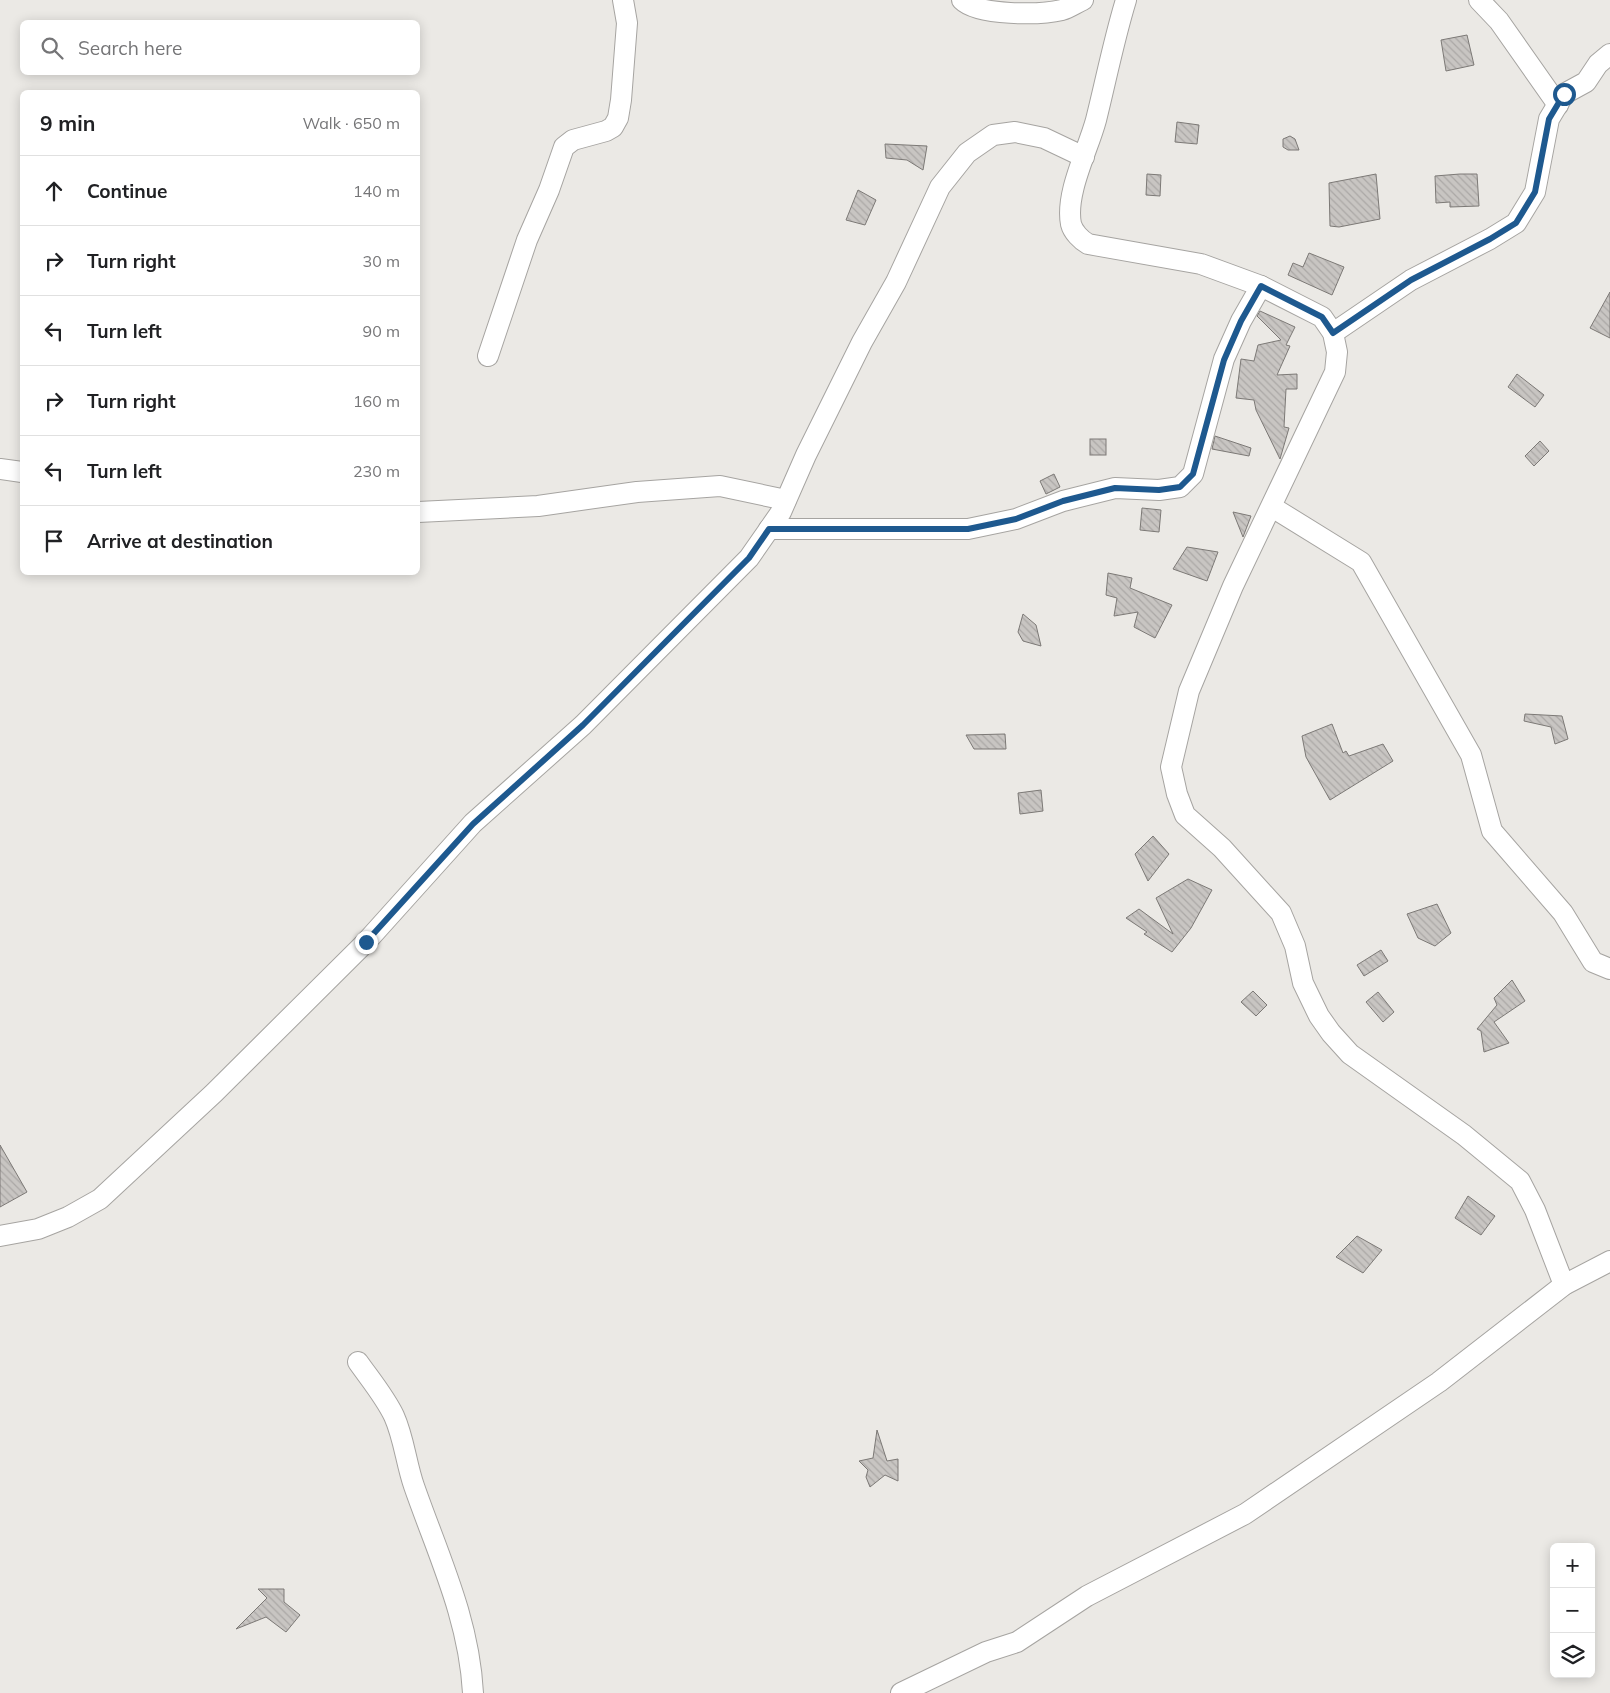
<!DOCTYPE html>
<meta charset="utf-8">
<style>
:root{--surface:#fff;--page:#f6f6f6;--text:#202124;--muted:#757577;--line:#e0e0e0}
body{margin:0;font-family:Mulish,sans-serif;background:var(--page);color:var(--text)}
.controls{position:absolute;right:15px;bottom:15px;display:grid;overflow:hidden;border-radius:8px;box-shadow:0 2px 12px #0003}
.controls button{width:45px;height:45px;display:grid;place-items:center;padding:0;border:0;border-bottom:1px solid var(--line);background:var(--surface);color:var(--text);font:25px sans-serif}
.stop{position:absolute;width:15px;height:15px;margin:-11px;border:4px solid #1e598f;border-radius:50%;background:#fff}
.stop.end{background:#1e598f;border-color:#fff;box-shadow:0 1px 5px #0008}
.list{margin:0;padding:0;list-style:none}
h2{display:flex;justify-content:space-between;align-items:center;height:65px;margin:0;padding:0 20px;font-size:21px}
h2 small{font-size:16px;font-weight:400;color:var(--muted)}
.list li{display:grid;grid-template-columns:32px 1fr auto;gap:15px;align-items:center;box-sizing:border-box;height:70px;padding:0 20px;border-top:1px solid var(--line)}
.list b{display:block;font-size:19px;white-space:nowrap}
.list em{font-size:16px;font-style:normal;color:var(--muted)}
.icon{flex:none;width:28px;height:28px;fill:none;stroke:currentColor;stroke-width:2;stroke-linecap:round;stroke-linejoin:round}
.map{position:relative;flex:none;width:1610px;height:1693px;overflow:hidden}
.search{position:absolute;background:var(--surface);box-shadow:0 2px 12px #0003;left:20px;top:20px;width:400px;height:55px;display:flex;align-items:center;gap:12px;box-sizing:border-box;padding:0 18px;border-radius:8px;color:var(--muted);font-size:19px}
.panel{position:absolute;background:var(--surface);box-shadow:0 2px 12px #0003;left:20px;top:90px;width:400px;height:485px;border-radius:8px}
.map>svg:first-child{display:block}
.building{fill:url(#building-back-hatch);stroke:#7c7976}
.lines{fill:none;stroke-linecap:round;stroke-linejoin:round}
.street-casing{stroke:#a6a4a1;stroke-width:22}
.street{stroke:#fff;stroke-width:20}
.route{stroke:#1e598f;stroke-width:6}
</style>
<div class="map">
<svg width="1610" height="1693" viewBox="0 0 1610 1693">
<defs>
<pattern id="building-back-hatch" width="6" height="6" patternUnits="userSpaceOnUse" patternTransform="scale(1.25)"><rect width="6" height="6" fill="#c8c5c2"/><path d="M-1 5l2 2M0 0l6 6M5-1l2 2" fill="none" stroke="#aba8a6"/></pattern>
</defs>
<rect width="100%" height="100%" fill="#ebe9e5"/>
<g class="building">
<polygon points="1467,35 1474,65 1446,71 1441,40"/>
<polygon points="1177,122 1199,125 1197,144 1175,142"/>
<polygon points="1290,136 1295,139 1299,150 1288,150 1283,147 1283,139"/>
<polygon points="885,144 927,146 923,170 907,160 886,158"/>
<polygon points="1147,174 1161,175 1160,196 1146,195"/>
<polygon points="1376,174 1380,219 1339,227 1330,226 1329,183"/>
<polygon points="1460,174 1477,174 1479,206 1450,207 1450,202 1436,203 1435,176"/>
<polygon points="858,190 876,200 865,225 846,220"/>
<polygon points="1309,253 1344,267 1332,295 1288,275 1293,263 1303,267"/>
<polygon points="1610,292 1610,338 1590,328"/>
<polygon points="1260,311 1295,327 1286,345 1290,346 1277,375 1297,374 1297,389 1286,389 1284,427 1289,428 1280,459 1256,410 1254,400 1236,398 1241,359 1254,361 1258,345 1281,340 1257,316"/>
<polygon points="1517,374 1544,395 1535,407 1508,387"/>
<polygon points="1215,436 1251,448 1249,456 1212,449"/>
<rect x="1090" y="439" width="16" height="16"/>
<polygon points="1540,441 1549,451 1534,466 1525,456"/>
<polygon points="1054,474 1060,487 1046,494 1040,481"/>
<polygon points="1142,508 1161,510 1159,532 1140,530"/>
<polygon points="1233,512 1251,516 1243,537"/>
<polygon points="1187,547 1218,552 1207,581 1173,569"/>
<polygon points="1108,573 1132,578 1130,588 1172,605 1155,638 1134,627 1138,612 1114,616 1117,598 1106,595"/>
<polygon points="1023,614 1036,625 1041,646 1023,641 1018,632"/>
<polygon points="1525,714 1562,716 1568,739 1555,744 1551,727 1524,721"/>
<polygon points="1332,724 1343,753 1346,751 1349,756 1383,744 1393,761 1330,800 1306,757 1302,736"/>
<polygon points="1005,734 1006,749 974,749 966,735"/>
<polygon points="1041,790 1043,811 1020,814 1018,793"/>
<polygon points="1153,836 1169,854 1148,881 1135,854"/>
<polygon points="1188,879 1212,890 1191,928 1172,952 1144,934 1147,932 1126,918 1139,909 1173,934 1156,898"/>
<polygon points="1437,904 1451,933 1435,946 1418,938 1407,914"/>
<polygon points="1381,950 1388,961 1364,976 1357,965"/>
<polygon points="1512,980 1525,1001 1494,1022 1509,1043 1484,1052 1481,1031 1477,1029 1497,1005 1494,998"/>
<polygon points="1253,991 1267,1005 1256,1016 1241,1002"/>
<polygon points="1378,992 1394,1012 1383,1022 1366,1002"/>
<polygon points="0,1145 27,1192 0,1207"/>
<polygon points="1468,1196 1495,1216 1481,1235 1455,1218"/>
<polygon points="1357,1236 1382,1250 1363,1273 1336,1257"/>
<polygon points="877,1430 887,1461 898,1459 898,1481 885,1475 870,1487 866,1477 868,1470 859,1461 873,1458"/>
<polygon points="258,1589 284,1589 284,1602 300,1615 286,1632 266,1617 236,1629 267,1598"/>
</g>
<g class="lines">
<g class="street-casing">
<g id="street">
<path d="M962,0C978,16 1041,15 1062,10C1069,8 1076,3 1083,0"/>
<path d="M1126,0C1114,39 1106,80 1096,120C1088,150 1065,193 1071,224C1073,232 1081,240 1088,244L1201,264L1261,286L1322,317L1333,333L1337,352L1335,372L1233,586L1189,691L1171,767L1177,794L1185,815L1222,848L1281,913L1295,946L1303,983L1319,1016L1331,1033L1350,1054L1464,1135L1520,1181L1535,1210L1564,1285"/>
<polyline points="1479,0 1499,21 1558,105"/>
<polyline points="1333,333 1411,280 1490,239 1516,223 1535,192 1549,119 1564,94 1586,82 1598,64 1610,54"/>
<polyline points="488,356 527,240 549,190 564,147 573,140 606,131 613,127 618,118 621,100 627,23 623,0"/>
<polyline points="0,469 22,472"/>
<polyline points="1272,507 1361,562 1471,755 1492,831 1563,913 1593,962 1610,969"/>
<polyline points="418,512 538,506 637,492 720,486 786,500"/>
<polyline points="769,529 968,529 1016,519 1063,501 1115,488 1159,490 1180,487 1193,474 1224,359 1241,321 1261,286"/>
<polyline points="0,1236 38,1229 68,1217 100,1199 214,1093 366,942 473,823 583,725 749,558 781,512 806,455 862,342 896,282 940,187 967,153 993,135 1015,132 1044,138 1084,157"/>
<path d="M358,1362C370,1379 385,1397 394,1416C404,1438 406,1463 414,1486C438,1555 469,1618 473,1693"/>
<polyline points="901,1693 986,1652 1017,1642 1087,1596 1245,1514 1439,1382 1564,1285 1610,1261"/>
</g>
</g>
<use href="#street" class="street"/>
</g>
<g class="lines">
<polyline class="route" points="366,942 473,824 583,725 749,558 769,529 968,529 1016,519 1063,501 1115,488 1159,490 1180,487 1193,474 1224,360 1241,321 1261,286 1322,317 1333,333 1411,280 1490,239 1516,223 1535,192 1549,119 1564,94"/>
</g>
</svg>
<div class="controls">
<button>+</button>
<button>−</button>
<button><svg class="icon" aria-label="layers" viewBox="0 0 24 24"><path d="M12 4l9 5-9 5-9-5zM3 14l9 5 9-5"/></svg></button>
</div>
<div class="stop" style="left:1564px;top:94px"></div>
<div class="stop end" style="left:366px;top:942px"></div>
<div class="search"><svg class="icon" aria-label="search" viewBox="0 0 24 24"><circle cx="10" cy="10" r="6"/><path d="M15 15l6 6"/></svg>Search here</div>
<section class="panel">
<h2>9 min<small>Walk · 650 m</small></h2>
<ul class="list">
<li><svg class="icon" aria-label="ahead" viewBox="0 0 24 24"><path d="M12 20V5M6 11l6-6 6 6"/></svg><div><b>Continue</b></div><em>140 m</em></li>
<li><svg class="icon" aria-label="right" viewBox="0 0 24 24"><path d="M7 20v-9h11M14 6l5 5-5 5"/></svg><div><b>Turn right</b></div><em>30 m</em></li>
<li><svg class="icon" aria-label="left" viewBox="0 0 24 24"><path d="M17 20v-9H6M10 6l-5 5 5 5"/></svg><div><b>Turn left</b></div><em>90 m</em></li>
<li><svg class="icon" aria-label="right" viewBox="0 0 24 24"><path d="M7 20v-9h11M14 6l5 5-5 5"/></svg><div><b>Turn right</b></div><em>160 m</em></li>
<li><svg class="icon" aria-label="left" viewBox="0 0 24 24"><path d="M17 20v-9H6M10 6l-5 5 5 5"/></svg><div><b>Turn left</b></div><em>230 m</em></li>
<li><svg class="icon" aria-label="arrive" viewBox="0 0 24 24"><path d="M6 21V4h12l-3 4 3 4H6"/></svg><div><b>Arrive at destination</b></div></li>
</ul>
</section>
</div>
